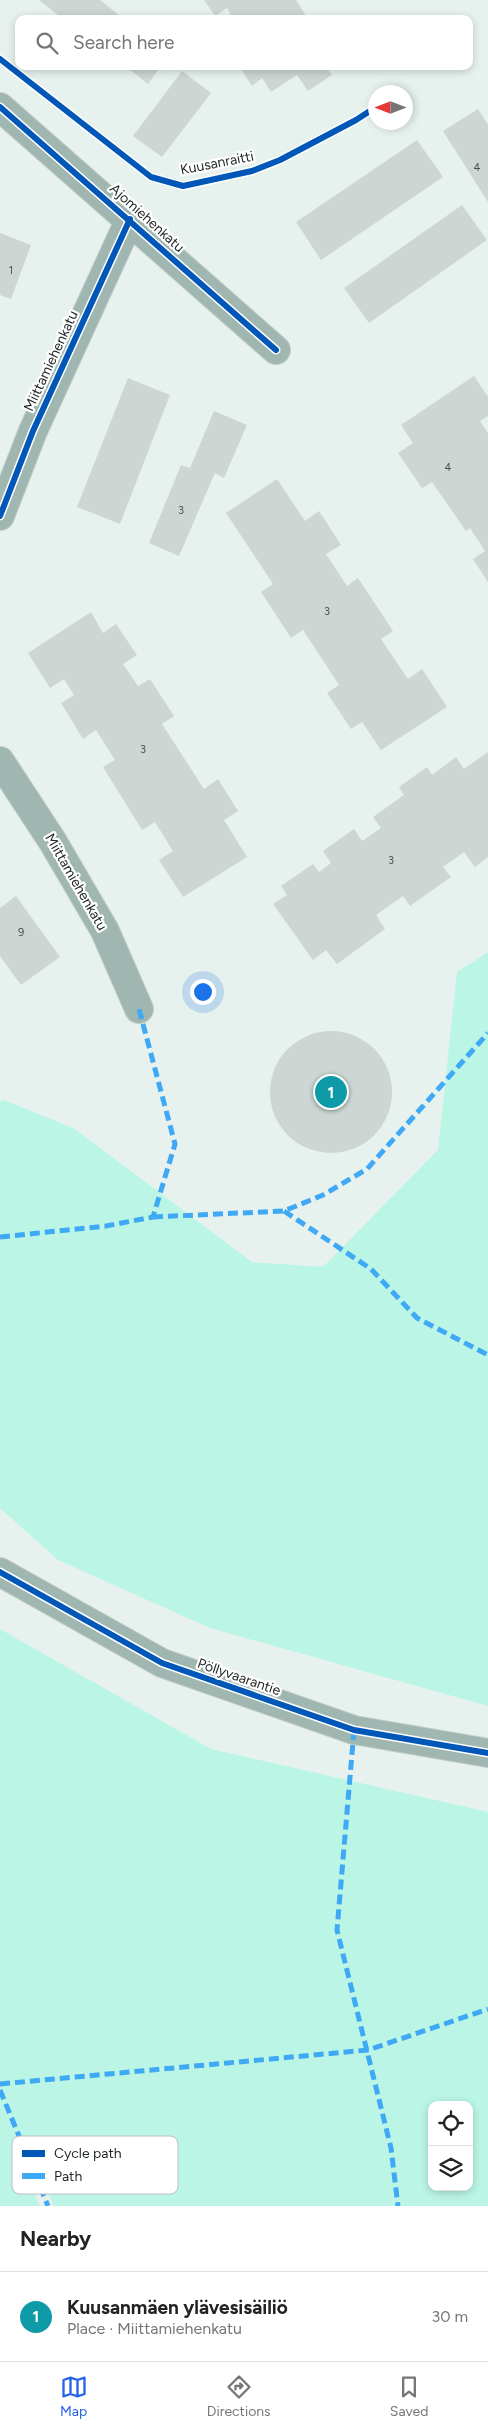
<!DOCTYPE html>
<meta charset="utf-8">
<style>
:root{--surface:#fff;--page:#f6f6f6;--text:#222;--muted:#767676;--line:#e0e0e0;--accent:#2563eb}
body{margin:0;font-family:Figtree,sans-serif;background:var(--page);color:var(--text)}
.controls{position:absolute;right:15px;bottom:15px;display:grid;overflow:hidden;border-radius:10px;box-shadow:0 2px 8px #0003}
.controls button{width:45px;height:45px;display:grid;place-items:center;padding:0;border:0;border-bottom:1px solid var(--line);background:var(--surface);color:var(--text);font:25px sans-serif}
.compass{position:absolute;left:368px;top:85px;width:45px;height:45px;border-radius:50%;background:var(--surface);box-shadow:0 2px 8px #0003;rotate:270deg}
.you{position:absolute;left:202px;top:991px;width:18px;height:18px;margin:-12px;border:4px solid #fff;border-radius:50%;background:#1a73e8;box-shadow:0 0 0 8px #1a73e833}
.badge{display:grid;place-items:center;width:32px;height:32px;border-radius:50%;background:var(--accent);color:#fff;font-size:16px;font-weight:700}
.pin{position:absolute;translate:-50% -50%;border:2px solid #fff;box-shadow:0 1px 5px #0006}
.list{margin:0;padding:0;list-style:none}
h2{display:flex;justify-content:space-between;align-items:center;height:65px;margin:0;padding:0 20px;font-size:21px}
h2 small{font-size:16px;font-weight:400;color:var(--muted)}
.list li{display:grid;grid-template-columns:32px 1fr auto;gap:15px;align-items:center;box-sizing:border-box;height:90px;padding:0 20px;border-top:1px solid var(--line)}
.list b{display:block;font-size:19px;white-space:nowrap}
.list p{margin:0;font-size:16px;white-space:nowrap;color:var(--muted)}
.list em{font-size:16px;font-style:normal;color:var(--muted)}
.icon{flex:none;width:28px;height:28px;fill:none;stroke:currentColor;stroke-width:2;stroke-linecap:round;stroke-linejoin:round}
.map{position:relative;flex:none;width:488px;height:2206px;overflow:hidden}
.search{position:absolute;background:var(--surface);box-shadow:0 2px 8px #0003;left:15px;right:15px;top:15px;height:55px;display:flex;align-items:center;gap:12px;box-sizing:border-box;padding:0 18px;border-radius:10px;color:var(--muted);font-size:19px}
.sheet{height:155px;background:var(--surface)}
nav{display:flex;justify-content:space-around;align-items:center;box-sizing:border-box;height:70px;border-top:1px solid var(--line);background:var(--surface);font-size:14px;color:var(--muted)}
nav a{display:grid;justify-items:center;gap:2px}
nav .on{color:var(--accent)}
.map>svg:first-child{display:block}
.green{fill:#bbf5e6;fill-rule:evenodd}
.building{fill:#cdd6d3}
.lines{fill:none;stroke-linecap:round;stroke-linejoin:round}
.minor-casing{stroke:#c4ccca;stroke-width:30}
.minor{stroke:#a0b6b0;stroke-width:28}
.quiet{stroke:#3fa9f5;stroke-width:5;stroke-dasharray:10 5;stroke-linecap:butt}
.cycleway-casing{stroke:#fff;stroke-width:9}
.cycleway{stroke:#0057b8;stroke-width:6}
.labels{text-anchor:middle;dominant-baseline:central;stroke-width:4.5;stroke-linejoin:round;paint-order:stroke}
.number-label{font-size:11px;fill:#4a5250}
.street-label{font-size:14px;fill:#1f2624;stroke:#fff}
.key{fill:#fff;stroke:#bcbebd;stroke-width:1}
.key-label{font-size:14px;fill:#1f2624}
</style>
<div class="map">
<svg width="488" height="2206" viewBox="0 0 488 2206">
<rect width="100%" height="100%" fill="#e7f2ef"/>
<g class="green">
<polygon points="488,952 488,1706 210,1628 58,1560 0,1508 0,1102 4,1100 75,1129 252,1262 323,1267 438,1150 457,972"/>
<path d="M0,1629L211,1749L488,1812V2206H54L42,2182H29L40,2206H0ZM432,2105H469V2187H432Z"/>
</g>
<g class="building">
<polygon points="39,0 100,0 124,19 63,19"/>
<polygon points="204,0 296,0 308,19 233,19 227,8 215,16"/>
<polygon points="125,66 161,66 148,84"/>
<polygon points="239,66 326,66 332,75 308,91 297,75 271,92 262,78 252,86"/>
<polygon points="182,71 211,93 162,157 133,136"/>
<polygon points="478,109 488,125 488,202 443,131"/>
<polygon points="417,140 443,177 321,260 296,222"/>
<polygon points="462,205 487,240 369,323 344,288"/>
<polygon points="0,233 31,245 11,299 0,295"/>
<polygon points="474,376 488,397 488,416 480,421 488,433 488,582 473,559 485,551 470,528 466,531 432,482 422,488 398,453 413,443 401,425"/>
<polygon points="128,378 170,395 120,524 77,507"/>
<polygon points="214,411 247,425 224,478 215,473 179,556 149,543 181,465 190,468"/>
<polygon points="277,479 305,521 319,511 341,545 326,554 347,586 358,578 393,631 381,639 408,679 422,669 447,707 381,750 362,722 351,729 327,693 339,685 303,630 291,638 261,592 273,584 226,513"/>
<polygon points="91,612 103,633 116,624 137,655 123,664 138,686 150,679 174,716 162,724 204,789 218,779 238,811 224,820 247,857 183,897 159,860 173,851 155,822 142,830 103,767 115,760 96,730 83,739 61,703 74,695 64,679 50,688 28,653"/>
<polygon points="488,752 488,857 475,867 464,852 443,867 451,877 410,906 403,896 376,915 385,929 337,964 326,950 313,960 273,904 287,895 281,886 313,864 319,872 331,863 323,851 354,829 362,841 381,828 373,817 404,795 399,787 427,767 432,775 456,757 464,769"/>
<polygon points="16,896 60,957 21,985 0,956 0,908"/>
<circle cx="331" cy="1092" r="61"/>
</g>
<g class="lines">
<g class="minor-casing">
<g id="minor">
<polyline points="0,107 276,350"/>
<polyline points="0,516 33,431 130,219"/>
<polyline points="0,761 53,842 105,931 139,1009"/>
<polyline points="0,1572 162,1663 354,1730 488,1753"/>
</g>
</g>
<use href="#minor" class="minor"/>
<g class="quiet">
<polyline points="284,1211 371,1269 417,1318 488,1355"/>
<polyline points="153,1217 284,1211 323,1195 367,1169 488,1033"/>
<polyline points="0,1237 106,1226 153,1217 175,1144 139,1009"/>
<polyline points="354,1730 337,1930 391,2148 398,2206"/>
<polyline points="0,2084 368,2050 488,2009"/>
<polyline points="0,2090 48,2206"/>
</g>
<g class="cycleway-casing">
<g id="cycleway">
<polyline points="0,59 151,177 183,186 252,171 280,160 356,120 376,107"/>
<polyline points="0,107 276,350"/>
<polyline points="0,516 33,431 130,219"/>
<polyline points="0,1572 162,1663 354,1730 488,1753"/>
</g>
</g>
<use href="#cycleway" class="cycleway"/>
</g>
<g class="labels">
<g class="number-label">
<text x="477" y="167">4</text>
<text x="11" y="270">1</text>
<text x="448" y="467">4</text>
<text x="181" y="510">3</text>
<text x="327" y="611">3</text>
<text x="143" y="749">3</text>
<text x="391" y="860">3</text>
<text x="21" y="932">9</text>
</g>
<g class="street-label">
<text transform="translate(217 163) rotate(-11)">Kuusanraitti</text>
<text transform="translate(147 218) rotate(42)">Ajomiehenkatu</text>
<text transform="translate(51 361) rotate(-65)">Miittamiehenkatu</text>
<text transform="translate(76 882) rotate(60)">Miittamiehenkatu</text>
<text transform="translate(239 1677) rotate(19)">Pöllyvaarantie</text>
</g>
</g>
<rect x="12" y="2136" width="166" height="58" rx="8" class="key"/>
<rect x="22" y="2150" width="23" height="7" fill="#0057b8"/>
<rect x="22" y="2173" width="23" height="6" fill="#3fa9f5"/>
<g class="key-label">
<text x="54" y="2158">Cycle path</text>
<text x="54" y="2181">Path</text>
</g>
</svg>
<div class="controls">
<button><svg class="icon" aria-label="locate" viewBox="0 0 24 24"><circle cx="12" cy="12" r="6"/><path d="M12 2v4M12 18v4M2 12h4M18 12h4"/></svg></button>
<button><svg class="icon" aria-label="layers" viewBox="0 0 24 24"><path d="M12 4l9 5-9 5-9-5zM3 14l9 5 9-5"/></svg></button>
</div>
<svg class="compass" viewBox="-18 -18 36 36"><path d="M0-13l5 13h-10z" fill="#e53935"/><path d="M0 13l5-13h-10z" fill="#767676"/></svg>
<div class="you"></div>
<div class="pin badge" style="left:331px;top:1092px;background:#0f9aa8">1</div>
<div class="search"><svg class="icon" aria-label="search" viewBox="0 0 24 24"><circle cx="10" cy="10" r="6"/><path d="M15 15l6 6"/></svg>Search here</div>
</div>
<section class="sheet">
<h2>Nearby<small></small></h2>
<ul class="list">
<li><span class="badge" style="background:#0f9aa8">1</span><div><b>Kuusanmäen ylävesisäiliö</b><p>Place · Miittamiehenkatu</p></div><em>30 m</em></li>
</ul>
</section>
<nav>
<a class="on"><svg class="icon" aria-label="map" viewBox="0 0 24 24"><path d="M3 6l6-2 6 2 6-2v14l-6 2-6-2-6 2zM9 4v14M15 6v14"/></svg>Map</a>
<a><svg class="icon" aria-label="directions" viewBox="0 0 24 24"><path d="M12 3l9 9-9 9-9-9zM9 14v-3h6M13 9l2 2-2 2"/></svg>Directions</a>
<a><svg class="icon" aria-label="saved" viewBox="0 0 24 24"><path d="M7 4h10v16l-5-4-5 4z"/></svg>Saved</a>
</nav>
